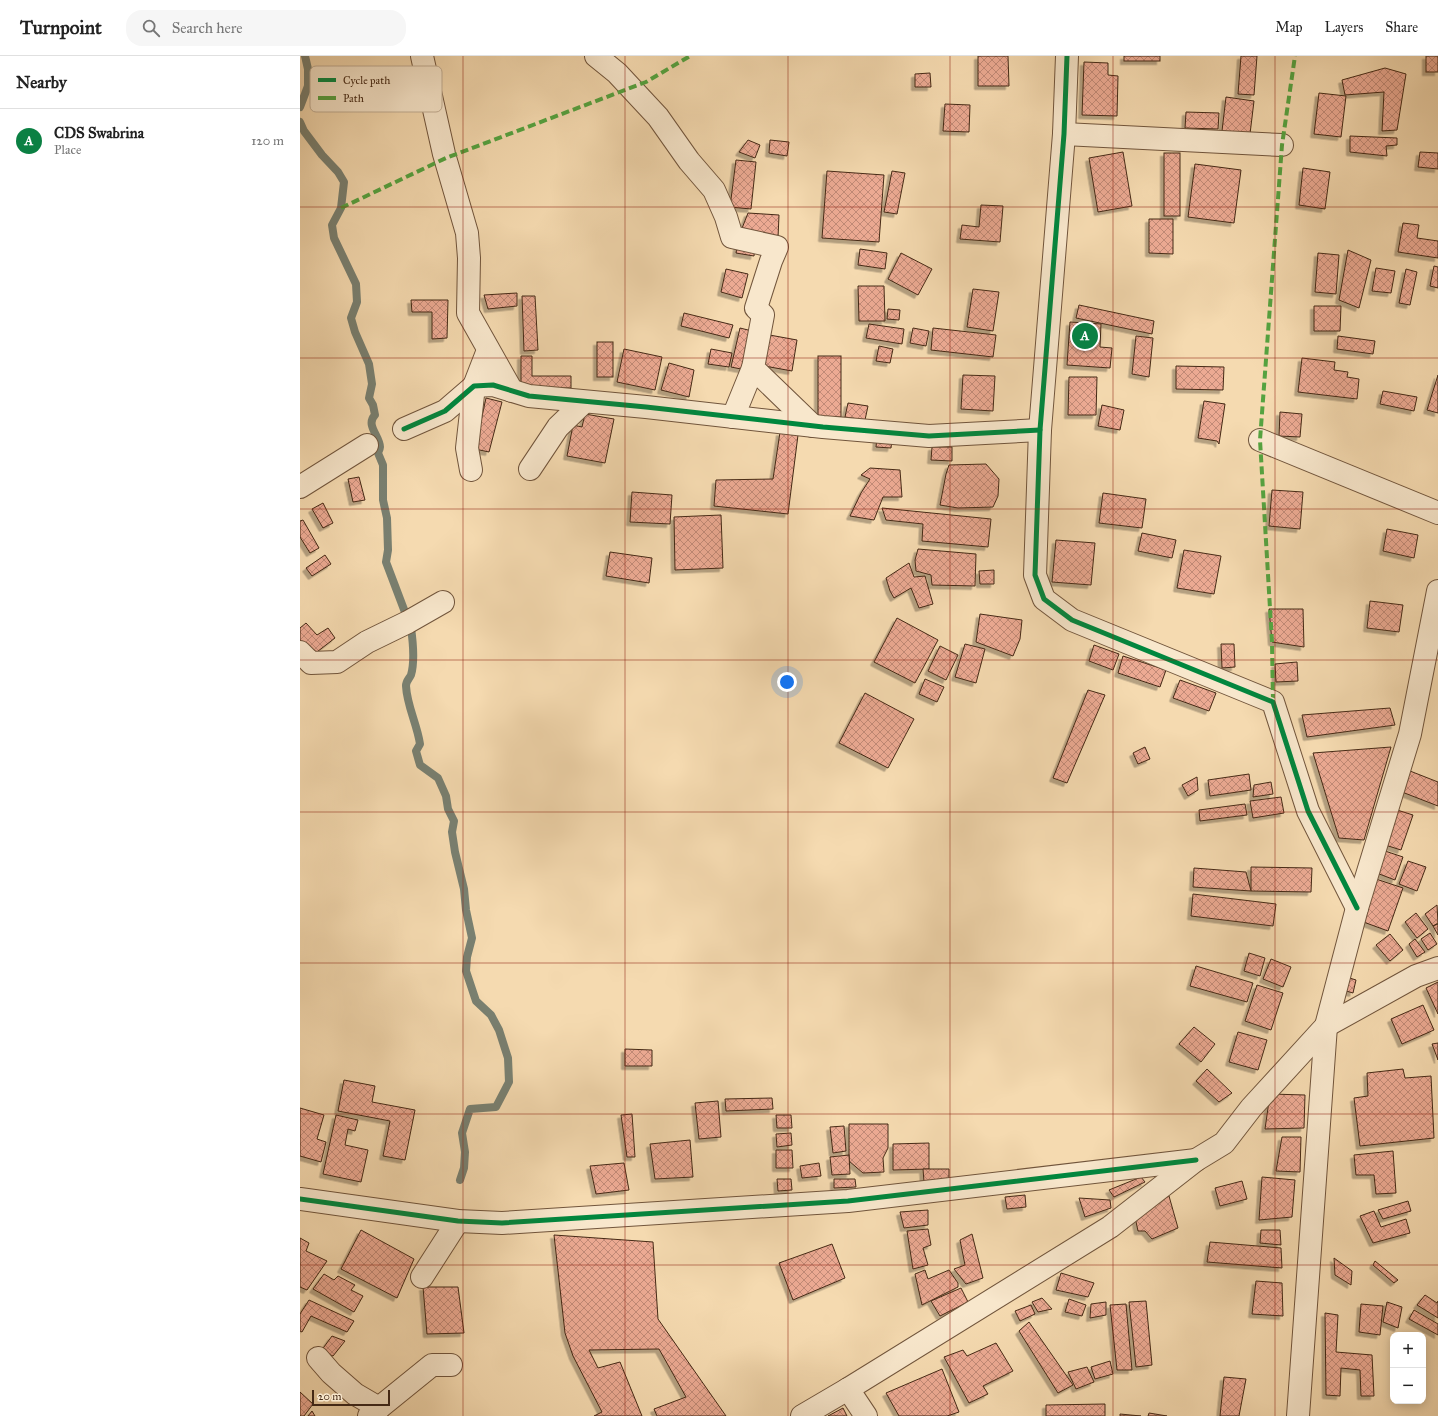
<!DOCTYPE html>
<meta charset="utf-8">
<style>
:root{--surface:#fff;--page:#f6f6f6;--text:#222;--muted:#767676;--line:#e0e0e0;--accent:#0b8043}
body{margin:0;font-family:"IM FELL Great Primer",serif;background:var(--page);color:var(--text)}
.controls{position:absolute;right:12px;bottom:12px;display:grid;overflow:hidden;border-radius:8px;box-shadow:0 2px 10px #0003}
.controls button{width:36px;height:36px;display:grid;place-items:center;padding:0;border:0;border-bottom:1px solid var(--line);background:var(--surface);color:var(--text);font:20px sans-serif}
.scale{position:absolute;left:12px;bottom:10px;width:78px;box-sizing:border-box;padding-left:4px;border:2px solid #452915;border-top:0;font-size:11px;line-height:14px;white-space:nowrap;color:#452915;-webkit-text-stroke:3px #f8e7cc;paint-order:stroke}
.you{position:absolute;left:487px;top:626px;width:14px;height:14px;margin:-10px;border:3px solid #fff;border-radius:50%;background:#1a73e8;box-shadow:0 0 0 6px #1a73e833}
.badge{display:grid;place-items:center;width:26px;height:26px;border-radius:50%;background:var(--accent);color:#fff;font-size:13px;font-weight:700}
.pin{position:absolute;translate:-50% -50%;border:2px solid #fff;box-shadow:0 1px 4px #0006}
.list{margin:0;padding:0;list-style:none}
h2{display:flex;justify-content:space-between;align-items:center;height:52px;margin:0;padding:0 16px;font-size:17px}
h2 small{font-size:13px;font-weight:400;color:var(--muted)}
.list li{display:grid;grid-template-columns:26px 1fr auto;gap:12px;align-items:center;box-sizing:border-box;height:64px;padding:0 16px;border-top:1px solid var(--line)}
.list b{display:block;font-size:15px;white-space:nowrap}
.list p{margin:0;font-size:13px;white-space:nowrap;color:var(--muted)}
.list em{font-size:13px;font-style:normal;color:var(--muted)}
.icon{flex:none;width:22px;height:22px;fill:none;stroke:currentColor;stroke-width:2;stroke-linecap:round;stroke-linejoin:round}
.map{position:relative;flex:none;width:1138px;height:1360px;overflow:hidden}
header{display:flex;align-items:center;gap:24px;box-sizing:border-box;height:56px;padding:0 20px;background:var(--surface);border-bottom:1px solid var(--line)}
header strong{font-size:19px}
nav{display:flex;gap:22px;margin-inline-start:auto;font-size:14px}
.search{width:280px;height:36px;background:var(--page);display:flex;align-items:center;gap:10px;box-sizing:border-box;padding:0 14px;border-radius:16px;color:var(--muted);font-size:15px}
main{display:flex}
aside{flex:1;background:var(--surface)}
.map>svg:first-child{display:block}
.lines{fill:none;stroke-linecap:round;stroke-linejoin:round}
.stream{stroke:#798071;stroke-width:8}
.building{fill:url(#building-cross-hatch);stroke:#452915;filter:url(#shadow)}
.minor-casing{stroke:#71553c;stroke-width:24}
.minor{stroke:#f8e7cc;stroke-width:22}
.quiet{stroke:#55a340;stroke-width:4;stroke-dasharray:8 4;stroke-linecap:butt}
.cycleway-casing{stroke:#f8e7cc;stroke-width:8}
.cycleway{stroke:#00873e;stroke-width:5}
.grid{fill:none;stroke:#8f2418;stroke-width:1;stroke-opacity:0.55}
.key{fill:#f8e7cc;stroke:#c2ae95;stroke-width:1}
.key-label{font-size:11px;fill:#452915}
</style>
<header>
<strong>Turnpoint</strong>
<div class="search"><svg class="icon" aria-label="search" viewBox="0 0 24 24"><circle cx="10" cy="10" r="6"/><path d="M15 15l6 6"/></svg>Search here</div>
<nav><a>Map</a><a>Layers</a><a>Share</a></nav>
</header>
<main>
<aside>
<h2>Nearby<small></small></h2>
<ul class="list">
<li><span class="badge">A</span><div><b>CDS Swabrina</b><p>Place</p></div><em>120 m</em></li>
</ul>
</aside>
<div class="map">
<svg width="1138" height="1360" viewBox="0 0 1138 1360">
<defs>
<pattern id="building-cross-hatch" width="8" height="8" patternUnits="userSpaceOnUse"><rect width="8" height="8" fill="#ecaa93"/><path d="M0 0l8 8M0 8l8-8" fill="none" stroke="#c18a77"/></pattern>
<filter id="shadow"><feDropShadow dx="-3.5" dy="3.5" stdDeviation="0" flood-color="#0004"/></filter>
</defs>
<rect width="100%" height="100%" fill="#f5dab0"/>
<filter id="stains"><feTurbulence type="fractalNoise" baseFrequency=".005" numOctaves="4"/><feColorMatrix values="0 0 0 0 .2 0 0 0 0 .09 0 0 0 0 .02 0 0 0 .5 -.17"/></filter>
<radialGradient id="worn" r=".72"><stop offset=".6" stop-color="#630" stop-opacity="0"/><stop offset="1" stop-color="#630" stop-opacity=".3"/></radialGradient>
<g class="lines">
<g class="stream">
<polyline points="0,51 8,30 8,13 5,0"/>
<path d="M0,66L4,75L22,99L38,116L44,126L41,152L32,169L34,182L56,228L57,246L51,262L55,276L69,308L72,328L69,342L73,349L75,359C65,369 80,380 80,391C80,393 79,395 78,397L83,409V444L87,462L88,494L86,506L111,572C113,586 115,605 111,619C109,623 106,625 106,630C107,650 117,668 120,688L116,695L120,709L138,722L146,740L148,753L154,765L152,776L155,796L164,833L166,854L172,882L167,901L166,915L176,945L191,959L199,974L208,1002L209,1026L196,1051L170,1053L162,1077L165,1096L164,1112L160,1124"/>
</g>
</g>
<g class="building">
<polygon points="678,0 708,0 709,30 678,30"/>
<rect x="824" y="0" width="36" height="5"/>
<polygon points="941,0 957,0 954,39 938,38"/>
<rect x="1126" y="0" width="12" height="16"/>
<polygon points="784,6 808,7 808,19 818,20 817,60 782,59"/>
<polygon points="1085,12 1106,18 1097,74 1082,75 1084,36 1045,39 1042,24"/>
<polygon points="630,17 631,31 615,31 615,18"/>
<polygon points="1019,37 1046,40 1041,81 1014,78"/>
<polygon points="926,41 954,45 950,78 922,75"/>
<polygon points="645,48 670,49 669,76 643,75"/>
<polygon points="886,56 919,57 918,73 885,72"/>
<polygon points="1050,80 1097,82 1097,89 1086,90 1087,100 1050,96"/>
<polygon points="448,84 460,89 455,102 439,96"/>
<polygon points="470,84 489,86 487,100 469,97"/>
<polygon points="823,96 832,150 798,156 789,102"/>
<polygon points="1120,96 1138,97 1138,113 1118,111"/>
<rect x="864" y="97" width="16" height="63"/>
<polygon points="436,104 456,106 451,153 430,151"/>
<polygon points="895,108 941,114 934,167 888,161"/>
<polygon points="1003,112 1030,116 1025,153 999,149"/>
<polygon points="527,115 584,119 579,186 522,182"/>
<polygon points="592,115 605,117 597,158 584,156"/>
<polygon points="681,149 703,150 700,186 660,183 662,169 679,171"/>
<polygon points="448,157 479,159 478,182 439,180"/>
<polygon points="849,163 873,163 873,198 849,197"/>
<polygon points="1103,167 1119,169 1117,182 1138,185 1138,202 1098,196"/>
<polygon points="438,185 455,188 454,200 436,197"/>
<polygon points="560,193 587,197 585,213 558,209"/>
<polygon points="1048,194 1071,204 1059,252 1039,244"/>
<polygon points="601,197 632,213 618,239 588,223"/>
<polygon points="1018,197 1039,199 1036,238 1015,236"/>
<polygon points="1134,210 1138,211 1138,232 1130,230"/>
<polygon points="1076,212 1095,215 1091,237 1072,235"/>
<polygon points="426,213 448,218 442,242 421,236"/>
<polygon points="1106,213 1117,216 1110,249 1099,247"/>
<polygon points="558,230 584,230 585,265 559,265"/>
<polygon points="673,233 699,236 693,275 667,271"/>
<polygon points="217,237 217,250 188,253 184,239"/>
<polygon points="222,240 235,240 238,294 224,295"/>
<polygon points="111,244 148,244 147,282 132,283 132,256 112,256"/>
<polygon points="779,249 854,265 852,278 776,262"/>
<polygon points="1014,250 1041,250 1040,275 1014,275"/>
<polygon points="588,253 600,254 599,264 587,263"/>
<polygon points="384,257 433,269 429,282 381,270"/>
<polygon points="770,266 801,268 800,291 812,292 810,312 767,309"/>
<polygon points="569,268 604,273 602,288 566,282"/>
<polygon points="440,272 456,276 446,314 431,311"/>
<polygon points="613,272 629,275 626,290 610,287"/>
<polygon points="633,272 696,279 693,301 631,294"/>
<polygon points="464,278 497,284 492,315 459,309"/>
<polygon points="836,280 853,282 849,321 832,318"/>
<polygon points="1038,280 1075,285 1073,298 1037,293"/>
<rect x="297" y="286" width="16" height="35"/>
<polygon points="579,290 593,293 590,307 576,305"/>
<polygon points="324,293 362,301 355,334 317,326"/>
<polygon points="411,293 432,297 429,311 408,308"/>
<polygon points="221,300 232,300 232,320 271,320 271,332 221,332"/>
<rect x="518" y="300" width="23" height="61"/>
<polygon points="1002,302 1035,306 1034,314 1048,316 1047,321 1059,323 1057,343 998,336"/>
<polygon points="369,307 394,314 389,341 361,334"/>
<polygon points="876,310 924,311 923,334 876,333"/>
<polygon points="663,319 695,320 693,355 661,353"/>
<polygon points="1138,319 1138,357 1127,354"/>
<polygon points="769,321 797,321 796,359 768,359"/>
<polygon points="1083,335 1117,341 1114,355 1080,348"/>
<polygon points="186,342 202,346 189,396 175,393"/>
<polygon points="904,345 925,348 919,388 917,385 898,382"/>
<polygon points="548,347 568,350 565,364 545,361"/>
<polygon points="802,349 824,354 820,374 798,370"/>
<polygon points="980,356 1002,358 1000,381 979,380"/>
<polygon points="285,358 314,363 305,407 267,400 273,369 282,371"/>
<polygon points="480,376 498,379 488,458 414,450 416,424 473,423"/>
<polygon points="577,381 592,383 591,392 576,391"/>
<polygon points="632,391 652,391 652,405 631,404"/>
<polygon points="686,408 699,423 698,440 693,451 658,452 640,449 646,418 649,409"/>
<polygon points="570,412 600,414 602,441 583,441 574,464 550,460 561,437 570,423 561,419"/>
<polygon points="59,421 65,444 53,446 48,423"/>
<polygon points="972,434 1003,436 1000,473 969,470"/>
<polygon points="332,436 372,439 370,468 330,466"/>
<polygon points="803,437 846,443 842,472 799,467"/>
<polygon points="23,447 33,467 23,472 12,453"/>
<polygon points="582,452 691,463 688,491 622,485 623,468 586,464"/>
<polygon points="421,459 423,512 375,514 374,461"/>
<polygon points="3,464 19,492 10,497 0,481 0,465"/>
<polygon points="1087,473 1118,479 1114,502 1083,495"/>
<polygon points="842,477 876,484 872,502 838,495"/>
<polygon points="756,484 795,487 791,529 752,526"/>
<polygon points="618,493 676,498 675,530 632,529 631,519 616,515 615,504"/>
<polygon points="884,494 921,500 914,538 877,532"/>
<polygon points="310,496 352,502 349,527 306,520"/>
<polygon points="25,499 31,508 12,520 6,512"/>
<polygon points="609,507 614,521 625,520 633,548 619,552 611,532 594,542 590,535 586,522"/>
<polygon points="694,514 694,528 680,528 679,515"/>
<polygon points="1070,545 1103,549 1099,576 1067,572"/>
<polygon points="969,553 1003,553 1004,591 972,586"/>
<polygon points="680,558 722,564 720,583 713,600 676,586"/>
<polygon points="597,562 638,584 615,627 574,606"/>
<polygon points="6,567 17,579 28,572 35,582 13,599 0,584 0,572"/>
<polygon points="665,588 685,593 676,627 655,621"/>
<polygon points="921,588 934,588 935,611 922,612"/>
<polygon points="794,589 819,598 813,614 789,605"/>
<polygon points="640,590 658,599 646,624 628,615"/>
<polygon points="823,600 866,614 860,631 818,617"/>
<polygon points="997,606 998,625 976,626 975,608"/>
<polygon points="625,623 644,631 637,646 619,638"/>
<polygon points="880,624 916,637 909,655 873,642"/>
<polygon points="788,634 805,639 767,727 753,722"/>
<polygon points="565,637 614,663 588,712 539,687"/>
<polygon points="1090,652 1095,669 1007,681 1002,659"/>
<polygon points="845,691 850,703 838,708 833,697"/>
<polygon points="1091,691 1064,784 1039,782 1013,697"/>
<polygon points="1110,715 1138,726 1138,750 1102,736"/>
<polygon points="949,718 951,734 910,740 908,724"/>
<polygon points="897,721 898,734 888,740 882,729"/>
<polygon points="971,726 973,738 953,741 954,729"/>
<polygon points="981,741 984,757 953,762 950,745"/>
<polygon points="945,748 947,759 900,765 899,754"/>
<polygon points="1094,753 1113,759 1101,794 1082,788"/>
<polygon points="1082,794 1103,801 1095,824 1074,816"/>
<polygon points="1108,805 1126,811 1117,835 1099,828"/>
<polygon points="951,811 1012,812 1011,836 951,835"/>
<polygon points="894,812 946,816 951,835 893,831"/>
<polygon points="1073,822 1103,832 1088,875 1058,864"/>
<polygon points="893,838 976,848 973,870 891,860"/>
<polygon points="1137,849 1138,867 1133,870 1125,858"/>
<polygon points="1116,857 1128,873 1117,882 1105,866"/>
<polygon points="1138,868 1138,879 1133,870"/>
<polygon points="1130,877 1137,888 1128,894 1121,883"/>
<polygon points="1090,878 1103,894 1090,905 1076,889"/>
<polygon points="1115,883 1125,896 1117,901 1109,888"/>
<polygon points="949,897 965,902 960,920 944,915"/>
<polygon points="971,903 991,911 983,931 963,923"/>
<polygon points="896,910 953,927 947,946 890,930"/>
<polygon points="1040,919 1056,924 1053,937 1036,932"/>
<polygon points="1138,926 1138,958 1126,932"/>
<polygon points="957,929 983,937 971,974 945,965"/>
<polygon points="1123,949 1134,974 1102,988 1091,963"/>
<polygon points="894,971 915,988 901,1006 879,988"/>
<polygon points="938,976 967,984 958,1014 929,1006"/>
<polygon points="1138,987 1138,1004 1132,988"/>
<polygon points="325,993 352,994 352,1010 325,1010"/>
<polygon points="907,1013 932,1037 919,1046 896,1025"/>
<polygon points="1103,1013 1105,1022 1131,1020 1134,1082 1060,1090 1054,1042 1068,1040 1067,1017"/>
<polygon points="44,1024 75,1030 72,1046 115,1054 105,1104 83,1100 90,1065 38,1055"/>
<polygon points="970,1038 1005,1039 1004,1072 965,1073"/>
<polygon points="472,1042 473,1053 426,1055 425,1043"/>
<polygon points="418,1045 421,1081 399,1083 395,1047"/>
<polygon points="0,1052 24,1059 17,1083 26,1086 21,1106 0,1100"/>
<polygon points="332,1058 335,1101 327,1101 321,1059"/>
<polygon points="36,1059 58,1064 55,1075 48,1073 45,1089 68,1094 61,1126 23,1118"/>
<polygon points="476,1059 491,1059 492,1072 477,1072"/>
<polygon points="549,1068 588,1068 588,1092 583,1102 584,1116 563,1117 549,1105"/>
<polygon points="544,1070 546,1095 533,1097 530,1071"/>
<polygon points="491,1077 492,1089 477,1091 476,1078"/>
<polygon points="982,1081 1001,1081 1000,1116 976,1115"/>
<polygon points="390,1084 393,1121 355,1123 350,1088"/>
<polygon points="629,1087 629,1113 593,1114 593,1088"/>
<polygon points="476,1094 492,1094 493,1112 476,1112"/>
<polygon points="1093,1095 1096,1137 1076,1138 1074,1119 1056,1119 1054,1099"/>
<polygon points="549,1099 550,1118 532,1119 530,1101"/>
<polygon points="324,1107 329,1134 296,1138 290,1110"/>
<polygon points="519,1107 521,1120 502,1122 500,1110"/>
<polygon points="623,1113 649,1113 649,1125 624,1126"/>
<polygon points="841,1121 845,1126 814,1141 809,1134"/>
<polygon points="962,1121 995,1124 992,1161 959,1164"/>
<polygon points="477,1123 491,1123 492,1134 478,1135"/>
<polygon points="534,1123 555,1123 556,1131 534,1132"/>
<polygon points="942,1125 947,1143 920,1150 915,1132"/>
<polygon points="725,1139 726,1151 707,1153 705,1141"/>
<polygon points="869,1140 878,1172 852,1183 845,1175 838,1175 835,1161 841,1155"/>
<polygon points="779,1142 810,1144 811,1152 785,1161"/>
<polygon points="1108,1145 1111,1155 1083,1163 1078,1154"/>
<polygon points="628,1154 628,1169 604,1172 600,1156"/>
<polygon points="1074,1155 1081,1171 1106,1163 1110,1177 1073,1187 1060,1160"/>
<polygon points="628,1173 631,1189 623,1192 628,1209 613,1213 607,1175"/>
<polygon points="61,1174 114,1203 97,1242 41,1213"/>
<polygon points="961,1174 980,1174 981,1189 960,1187"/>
<polygon points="672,1178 683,1222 666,1228 654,1213 665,1209 660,1184"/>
<polygon points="254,1179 353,1186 358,1263 426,1360 357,1360 354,1353 386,1341 359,1293 289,1294 298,1312 320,1306 342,1360 294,1360 302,1356 273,1300 265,1277"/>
<polygon points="0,1182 9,1187 6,1195 27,1205 7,1234 0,1231"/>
<polygon points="910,1186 981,1192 982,1212 907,1206"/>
<polygon points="532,1188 545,1222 493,1244 479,1207"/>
<polygon points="1034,1202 1052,1215 1051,1229 1035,1219"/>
<polygon points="1075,1205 1098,1224 1094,1227 1073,1209"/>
<polygon points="625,1214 628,1223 649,1214 658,1227 658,1231 622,1249 615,1218"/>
<polygon points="761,1217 794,1227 788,1241 756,1234"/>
<polygon points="24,1218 34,1224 38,1220 55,1229 51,1234 63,1240 54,1256 13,1233"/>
<polygon points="956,1225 982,1227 983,1260 952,1258"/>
<polygon points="123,1231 158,1231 164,1277 127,1278"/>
<polygon points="661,1232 668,1246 640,1260 631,1245"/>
<polygon points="1125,1239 1137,1247 1138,1245 1138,1262 1117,1249"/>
<polygon points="742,1242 752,1253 738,1256 732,1246"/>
<polygon points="769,1243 786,1249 782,1260 765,1256"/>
<polygon points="9,1244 54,1265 47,1276 11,1260 2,1276 0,1275 0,1258"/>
<polygon points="846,1245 852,1309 836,1311 829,1246"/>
<polygon points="806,1246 806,1259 790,1262 791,1248"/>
<polygon points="1087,1246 1102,1251 1098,1272 1083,1266"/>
<polygon points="826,1248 832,1314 817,1314 810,1249"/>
<polygon points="1061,1248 1083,1250 1080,1279 1059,1276"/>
<polygon points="731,1249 735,1258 720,1265 715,1255"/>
<polygon points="1114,1254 1138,1268 1138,1279 1109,1263"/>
<polygon points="1025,1257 1038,1259 1036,1296 1072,1299 1074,1340 1061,1340 1060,1314 1041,1312 1040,1340 1026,1339"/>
<polygon points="729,1266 773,1329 758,1337 719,1275"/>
<polygon points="32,1280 45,1285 33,1300 21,1295"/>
<polygon points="696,1287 713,1315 683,1330 688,1338 669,1347 644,1301 663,1294 667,1300"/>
<polygon points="810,1305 813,1318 795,1323 791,1311"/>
<polygon points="787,1311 794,1326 776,1333 768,1316"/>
<polygon points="642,1313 659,1356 647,1360 599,1360 586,1337"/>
<polygon points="924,1321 946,1323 939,1360 920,1360"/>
<polygon points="0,1336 13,1348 4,1360 0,1360"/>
<polygon points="805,1348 805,1360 746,1360 746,1349"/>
<polygon points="543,1352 547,1360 528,1360"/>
<polygon points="12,1355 15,1360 8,1360"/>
<polygon points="849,1357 867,1360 848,1360"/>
<polygon points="820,1358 841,1360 820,1360"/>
</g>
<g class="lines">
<g class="minor-casing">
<g id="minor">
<polyline points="122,0 144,98 167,177 169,202 168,257 212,335"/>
<polyline points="296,0 317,17 358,61 389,105 414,134 426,161 432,181 477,191 471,205 456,252 463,259 453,312 513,370"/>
<polyline points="767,0 764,78 740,374 735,519 744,543 772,564 973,646 1008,755 1057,852"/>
<polyline points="764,78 982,89"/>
<polyline points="433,361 453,312"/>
<polyline points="104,373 145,355 174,330 193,329 229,340 346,351 523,371 629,380 740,374"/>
<polyline points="960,384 1138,457"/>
<polyline points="230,413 258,371 284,346"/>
<polyline points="171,414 167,392 174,330 188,294"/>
<polyline points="0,431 67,389"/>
<polyline points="0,596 11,607 37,606 67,586 108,566 143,546"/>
<polyline points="0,1143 158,1165 202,1167 548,1145 896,1104"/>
<polyline points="122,1221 158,1165"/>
<polyline points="18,1302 31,1317 55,1338 79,1352"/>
<polyline points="548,1333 566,1360"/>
<polyline points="69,1360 132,1309 151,1309"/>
<polyline points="502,1360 548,1333 810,1171 896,1104 924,1087 951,1052 1026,970 1116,920 1138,912"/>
<polyline points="998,1360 1026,970 1057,852 1110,678 1138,535"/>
</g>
</g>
<use href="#minor" class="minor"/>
<g class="quiet">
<polyline points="41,152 146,102 346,26 390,0"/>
<polyline points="973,646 972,586 960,384 982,89 995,0"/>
</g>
<g class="cycleway-casing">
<g id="cycleway">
<polyline points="767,0 764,78 740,374 735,519 744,543 772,564 973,646 1008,755 1057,852"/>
<polyline points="104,373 145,355 174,330 193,329 229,340 346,351 523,371 629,380 740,374"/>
<polyline points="0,1143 158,1165 202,1167 548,1145 896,1104"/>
</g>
</g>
<use href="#cycleway" class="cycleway"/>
</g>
<path class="grid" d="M163,0V1360M325,0V1360M488,0V1360M650,0V1360M813,0V1360M975,0V1360M0,151H1138M0,302H1138M0,453H1138M0,604H1138M0,756H1138M0,907H1138M0,1058H1138M0,1209H1138"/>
<rect x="10" y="10" width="132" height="46" rx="6" class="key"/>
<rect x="18" y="22" width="18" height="4" fill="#00873e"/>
<rect x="18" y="40" width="18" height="4" fill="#55a340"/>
<g class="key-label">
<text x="43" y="28">Cycle path</text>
<text x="43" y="46">Path</text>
</g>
<rect width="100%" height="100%" filter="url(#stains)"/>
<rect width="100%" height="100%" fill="url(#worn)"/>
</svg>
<div class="controls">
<button>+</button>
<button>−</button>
</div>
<div class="scale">20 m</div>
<div class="you"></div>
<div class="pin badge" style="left:785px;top:280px">A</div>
</div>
</main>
